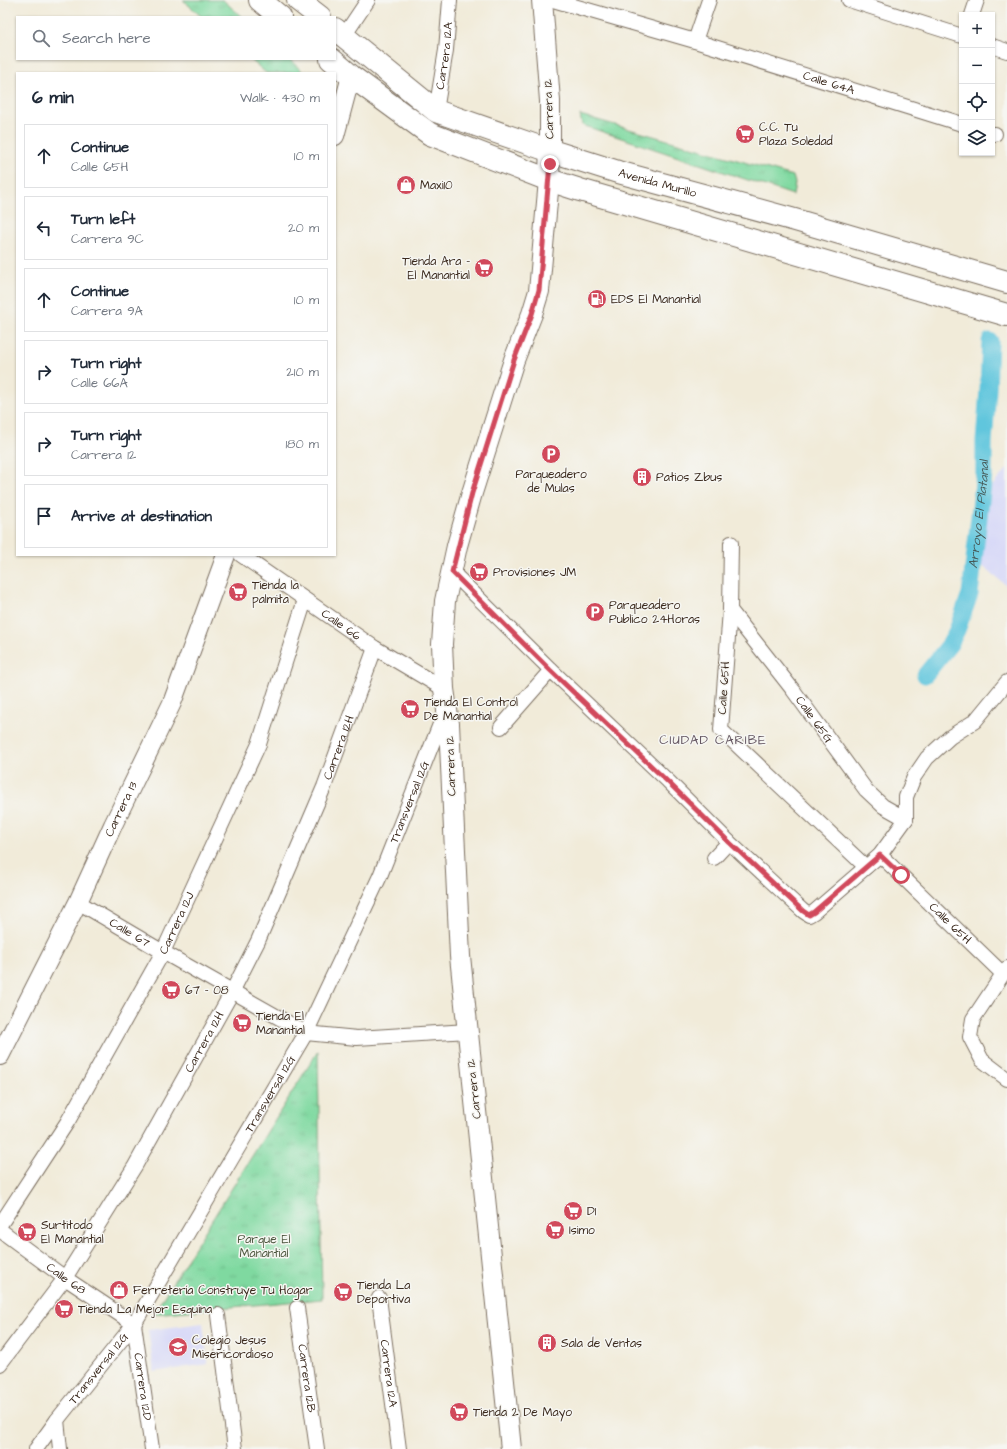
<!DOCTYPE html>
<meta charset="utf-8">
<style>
:root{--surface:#fff;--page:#f2f2f3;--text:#1f2937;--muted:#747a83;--line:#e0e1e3}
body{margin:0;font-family:"Architects Daughter",sans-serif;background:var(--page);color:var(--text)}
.controls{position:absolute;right:12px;top:12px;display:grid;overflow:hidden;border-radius:0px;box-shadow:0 1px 3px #0004}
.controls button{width:36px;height:36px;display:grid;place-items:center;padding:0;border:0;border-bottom:1px solid var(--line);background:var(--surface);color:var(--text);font:20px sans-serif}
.stop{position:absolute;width:12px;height:12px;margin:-9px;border:3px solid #d1495b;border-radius:50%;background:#fff}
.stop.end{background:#d1495b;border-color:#fff;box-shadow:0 1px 4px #0008}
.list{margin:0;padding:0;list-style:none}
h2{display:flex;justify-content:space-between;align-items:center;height:52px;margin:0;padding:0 16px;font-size:17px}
h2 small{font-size:13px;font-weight:400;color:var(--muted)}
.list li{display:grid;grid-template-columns:26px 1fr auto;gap:12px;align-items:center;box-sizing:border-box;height:64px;margin:0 8px 8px;padding:0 8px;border:1px solid var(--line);border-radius:0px}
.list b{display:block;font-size:15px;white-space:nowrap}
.list p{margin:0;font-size:13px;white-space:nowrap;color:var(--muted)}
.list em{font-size:13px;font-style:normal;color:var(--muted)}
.icon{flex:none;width:22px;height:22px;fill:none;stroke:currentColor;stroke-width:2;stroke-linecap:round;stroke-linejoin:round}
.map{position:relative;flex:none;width:1007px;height:1449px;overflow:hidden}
.search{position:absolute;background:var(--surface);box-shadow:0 1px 3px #0004;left:16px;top:16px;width:320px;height:44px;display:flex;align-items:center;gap:10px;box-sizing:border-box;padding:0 14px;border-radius:0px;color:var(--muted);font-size:15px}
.panel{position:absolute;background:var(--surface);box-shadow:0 1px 3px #0004;left:16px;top:72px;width:320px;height:484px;border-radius:0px}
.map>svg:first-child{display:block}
.built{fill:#d6d7f8}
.grass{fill:url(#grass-tufts);stroke:#5d825f}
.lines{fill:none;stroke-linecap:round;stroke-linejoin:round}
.canal{stroke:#60c6dd;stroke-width:17}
.minor-casing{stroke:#7b6e5f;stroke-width:16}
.tertiary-casing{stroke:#7b6e5f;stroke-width:20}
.secondary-casing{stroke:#7b6e5f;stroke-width:22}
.primary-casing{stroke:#7b6e5f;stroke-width:24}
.minor{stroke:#fff;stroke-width:14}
.tertiary{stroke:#fff;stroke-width:18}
.secondary{stroke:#fff;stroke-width:20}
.primary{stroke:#fff;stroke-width:22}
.route{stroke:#d1495b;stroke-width:5}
.labels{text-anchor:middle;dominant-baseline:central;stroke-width:3;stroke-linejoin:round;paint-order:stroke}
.street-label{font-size:12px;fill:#3b2a1e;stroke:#f6f6f2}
.poi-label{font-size:12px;fill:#3b2a1e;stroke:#f6f6f2;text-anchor:start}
.park-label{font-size:12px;fill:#4c563e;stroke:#f6f6f2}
.water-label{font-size:13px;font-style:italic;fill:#465957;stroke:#f6f6f2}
.neighbourhood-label{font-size:13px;letter-spacing:1px;fill:#665863;stroke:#f6f6f2}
</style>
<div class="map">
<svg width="1007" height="1449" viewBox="0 0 1007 1449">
<defs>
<pattern id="grass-tufts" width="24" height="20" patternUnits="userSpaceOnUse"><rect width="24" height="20" fill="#7fd9a0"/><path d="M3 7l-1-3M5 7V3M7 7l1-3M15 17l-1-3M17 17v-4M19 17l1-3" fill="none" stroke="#6fba89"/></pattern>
</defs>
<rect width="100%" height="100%" fill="#f6f6f2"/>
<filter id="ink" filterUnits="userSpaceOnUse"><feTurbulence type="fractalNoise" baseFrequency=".025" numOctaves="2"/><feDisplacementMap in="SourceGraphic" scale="8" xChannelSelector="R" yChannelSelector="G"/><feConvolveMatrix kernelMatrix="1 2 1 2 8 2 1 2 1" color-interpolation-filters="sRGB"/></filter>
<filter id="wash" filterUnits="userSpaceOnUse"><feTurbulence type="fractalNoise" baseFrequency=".012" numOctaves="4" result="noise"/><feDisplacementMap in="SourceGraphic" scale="16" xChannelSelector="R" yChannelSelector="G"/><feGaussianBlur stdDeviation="0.9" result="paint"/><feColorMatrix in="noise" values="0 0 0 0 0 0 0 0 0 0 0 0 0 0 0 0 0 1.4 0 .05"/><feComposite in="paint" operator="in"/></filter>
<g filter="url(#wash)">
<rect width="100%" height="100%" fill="#f1ebd9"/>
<g class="built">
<polygon points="1007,469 1007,586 981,565 991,487"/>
<polygon points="203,1323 208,1364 154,1372 148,1330"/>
</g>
<g class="grass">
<polygon points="183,0 223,0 242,17 202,17"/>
<polygon points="250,59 289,59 304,73 266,73"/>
<polygon points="580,115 793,176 795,183 793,195 582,125"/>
<polygon points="318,1051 322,1299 153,1314"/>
</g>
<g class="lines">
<path class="canal" id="s1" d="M925,675L950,644L957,630L970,594L984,475V442L988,390L990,341"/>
</g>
</g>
<g filter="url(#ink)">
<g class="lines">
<g class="minor-casing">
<g id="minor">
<path id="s2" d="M553,0L695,41L962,124"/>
<polyline points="849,0 962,36"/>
<polyline points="972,15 977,0"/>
<polyline points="344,36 368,0"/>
<polyline points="695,41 709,0"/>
<polyline points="992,46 1007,51"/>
<path id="s3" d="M436,111L446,50L450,0"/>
<polyline points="992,134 995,134"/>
<polyline points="731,543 730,610 721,730 866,867"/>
<path id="s4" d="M241,555L375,648L444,689"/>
<polyline points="452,572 551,670 668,781 729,842 803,911 809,915 814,912 880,855 906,819"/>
<path id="s5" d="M730,610L793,690L866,790L883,806L906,819"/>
<polyline points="501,727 551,670"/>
<polyline points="906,819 906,797 914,777 927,758 950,737 975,721 1007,682"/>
<path id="s6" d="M880,855L1003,974"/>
<polyline points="714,858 729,842"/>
<path id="s7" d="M78,902L163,952L306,1033L357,1038L468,1031"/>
<polyline points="1007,968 973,1019 970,1037 982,1060 1007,1079"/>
<path id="s8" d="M0,1225L68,1121L163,952L259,744L305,600"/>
<path id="s9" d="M0,1230L65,1278L134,1324L152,1449"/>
<path id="s10" d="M379,1298L399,1449"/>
<path id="s11" d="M297,1308L317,1449"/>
<polyline points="218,1315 235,1449"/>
<path id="s12" d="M0,1364L65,1278L135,1166L232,992L258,941L324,787L375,648"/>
<polyline points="57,1420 60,1449"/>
<path id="s13" d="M36,1449L57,1420L134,1324L306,1033L380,876L446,709"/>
</g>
</g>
<g class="tertiary-casing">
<g id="tertiary">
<polyline points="335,136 351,76"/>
<path id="s14" d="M0,1056L78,902L113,825L172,703L226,555"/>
</g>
</g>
<g class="secondary-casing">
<polyline id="secondary" points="511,1449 460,956 449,724 444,689 442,644 445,601 457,546 472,493 514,360 532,314 539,291 549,180 550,140 550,101 542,0"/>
</g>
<g class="primary-casing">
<g id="primary">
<polyline points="260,0 280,17"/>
<polyline points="298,0 320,17"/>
<path id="s15" d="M335,29L436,111L542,148L618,172L795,220L1007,282"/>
<polyline points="331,59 351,76 430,134 549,180 580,190 1007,315"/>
</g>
</g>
<use href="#minor" class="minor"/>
<use href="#tertiary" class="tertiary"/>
<use href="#secondary" class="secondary"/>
<use href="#primary" class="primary"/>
</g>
</g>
<g class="lines" filter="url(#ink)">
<polyline class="route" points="550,164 539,290 532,314 514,360 472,493 452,572 550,670 668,782 729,842 803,911 809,915 814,912 880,855 901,875"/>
</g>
<defs>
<g id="supermarket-disc" transform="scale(1)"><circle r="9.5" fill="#d1495b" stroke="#f6f6f2"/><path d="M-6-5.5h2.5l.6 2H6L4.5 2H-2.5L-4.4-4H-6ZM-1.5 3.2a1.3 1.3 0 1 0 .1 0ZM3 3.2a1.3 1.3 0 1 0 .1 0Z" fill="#fff"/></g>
<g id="shop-disc" transform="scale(1)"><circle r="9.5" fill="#d1495b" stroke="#f6f6f2"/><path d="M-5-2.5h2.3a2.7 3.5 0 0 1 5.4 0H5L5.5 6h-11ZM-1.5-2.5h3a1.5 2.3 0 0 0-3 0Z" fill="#fff"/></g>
<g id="fuel-disc" transform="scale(1)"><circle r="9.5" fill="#d1495b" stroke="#f6f6f2"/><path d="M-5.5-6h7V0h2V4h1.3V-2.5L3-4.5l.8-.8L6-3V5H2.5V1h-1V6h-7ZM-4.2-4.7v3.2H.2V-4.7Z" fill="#fff"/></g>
<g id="parking-disc" transform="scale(1)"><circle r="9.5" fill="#d1495b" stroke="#f6f6f2"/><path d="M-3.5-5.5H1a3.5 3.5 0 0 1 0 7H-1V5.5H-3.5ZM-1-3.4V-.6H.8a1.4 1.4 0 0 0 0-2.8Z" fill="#fff"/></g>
<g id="building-disc" transform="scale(1)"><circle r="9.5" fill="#d1495b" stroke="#f6f6f2"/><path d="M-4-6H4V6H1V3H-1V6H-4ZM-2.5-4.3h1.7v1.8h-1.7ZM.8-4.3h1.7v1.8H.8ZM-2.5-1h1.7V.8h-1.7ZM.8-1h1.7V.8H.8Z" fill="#fff"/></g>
<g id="school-disc" transform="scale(1)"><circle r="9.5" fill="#d1495b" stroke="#f6f6f2"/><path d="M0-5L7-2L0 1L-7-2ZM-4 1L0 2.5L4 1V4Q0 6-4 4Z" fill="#fff"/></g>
</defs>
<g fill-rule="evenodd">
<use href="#supermarket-disc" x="745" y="134"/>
<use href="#shop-disc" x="406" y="185"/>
<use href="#supermarket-disc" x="484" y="268"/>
<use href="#fuel-disc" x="597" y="299"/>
<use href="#parking-disc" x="551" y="454"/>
<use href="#building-disc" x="642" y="477"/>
<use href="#supermarket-disc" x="479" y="572"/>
<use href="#supermarket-disc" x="238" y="592"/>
<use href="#parking-disc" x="595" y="612"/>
<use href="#supermarket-disc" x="410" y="709"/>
<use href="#supermarket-disc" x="171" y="990"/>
<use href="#supermarket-disc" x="242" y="1023"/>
<use href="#supermarket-disc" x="573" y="1211"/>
<use href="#supermarket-disc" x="555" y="1230"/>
<use href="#supermarket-disc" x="27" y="1232"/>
<use href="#shop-disc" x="119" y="1290"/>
<use href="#supermarket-disc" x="343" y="1292"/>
<use href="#supermarket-disc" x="64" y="1309"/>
<use href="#building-disc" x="547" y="1343"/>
<use href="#school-disc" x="178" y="1347"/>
<use href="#supermarket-disc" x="459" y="1412"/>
</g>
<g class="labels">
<g class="street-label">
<text stroke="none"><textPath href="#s3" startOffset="56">Carrera 12A</textPath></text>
<text stroke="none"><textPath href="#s2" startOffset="288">Calle 64A</textPath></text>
<text transform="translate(549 109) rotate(-92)">Carrera 12</text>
<text stroke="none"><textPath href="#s15" startOffset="363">Avenida Murillo</textPath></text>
<text stroke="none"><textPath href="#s4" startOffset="122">Calle 66</textPath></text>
<text transform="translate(724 688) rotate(-86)">Calle 65H</text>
<text stroke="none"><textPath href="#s5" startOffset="138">Calle 65G</textPath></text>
<text stroke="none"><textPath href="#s12" startOffset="706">Carrera 12H</textPath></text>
<text transform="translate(451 766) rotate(-92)">Carrera 12</text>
<text stroke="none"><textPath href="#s13" startOffset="750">Transversal 12G</textPath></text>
<text stroke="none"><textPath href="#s14" startOffset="275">Carrera 13</textPath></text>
<text stroke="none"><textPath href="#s8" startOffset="350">Carrera 12J</textPath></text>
<text stroke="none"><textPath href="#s6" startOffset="98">Calle 65H</textPath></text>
<text stroke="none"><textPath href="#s7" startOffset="60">Calle 67</textPath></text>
<text stroke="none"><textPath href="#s12" startOffset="382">Carrera 12H</textPath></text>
<text transform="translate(474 1089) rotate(-96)">Carrera 12</text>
<text stroke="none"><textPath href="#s13" startOffset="426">Transversal 12G</textPath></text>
<text stroke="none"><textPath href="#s9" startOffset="82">Calle 68</textPath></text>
<text stroke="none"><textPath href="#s13" startOffset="102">Transversal 12G</textPath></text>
<text stroke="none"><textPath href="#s10" startOffset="76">Carrera 12A</textPath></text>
<text stroke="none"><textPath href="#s11" startOffset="71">Carrera 12B</textPath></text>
<text stroke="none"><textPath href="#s9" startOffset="227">Carrera 12D</textPath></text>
</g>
<g class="poi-label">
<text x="759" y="127">C.C. Tu<tspan x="759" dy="14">Plaza Soledad</tspan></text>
<text x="420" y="185">Maxi10</text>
<text x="470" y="261" text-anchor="end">Tienda Ara -<tspan x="470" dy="14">El Manantial</tspan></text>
<text x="611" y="299">EDS El Manantial</text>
<text x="551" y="474" text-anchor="middle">Parqueadero<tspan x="551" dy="14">de Mulas</tspan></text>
<text x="656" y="477">Patios Zbus</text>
<text x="493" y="572">Provisiones JM</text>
<text x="252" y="585">Tienda la<tspan x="252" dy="14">palmita</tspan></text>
<text x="609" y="605">Parqueadero<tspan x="609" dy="14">Publico 24Horas</tspan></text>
<text x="424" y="702">Tienda El Control<tspan x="424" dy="14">De Manantial</tspan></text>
<text x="185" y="990">67 - 08</text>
<text x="256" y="1016">Tienda El<tspan x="256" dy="14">Manantial</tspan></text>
<text x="587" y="1211">D1</text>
<text x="41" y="1225">Surtitodo<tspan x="41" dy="14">El Manantial</tspan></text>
<text x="569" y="1230">Isimo</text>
<text x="357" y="1285">Tienda La<tspan x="357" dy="14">Deportiva</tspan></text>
<text x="133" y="1290">Ferretería Construye Tu Hogar</text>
<text x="78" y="1309">Tienda La Mejor Esquina</text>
<text x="192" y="1340">Colegio Jesus<tspan x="192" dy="14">Misericordioso</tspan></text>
<text x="561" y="1343">Sala de Ventas</text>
<text x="473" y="1412">Tienda 2 De Mayo</text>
</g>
<g class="park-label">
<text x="264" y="1239">Parque El<tspan x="264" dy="14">Manantial</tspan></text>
</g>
<g class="water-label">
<text stroke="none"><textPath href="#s1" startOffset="174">Arroyo El Platanal</textPath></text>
</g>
<g class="neighbourhood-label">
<text x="713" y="740">CIUDAD CARIBE</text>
</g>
</g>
</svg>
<div class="controls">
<button>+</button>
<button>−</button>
<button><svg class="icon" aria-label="locate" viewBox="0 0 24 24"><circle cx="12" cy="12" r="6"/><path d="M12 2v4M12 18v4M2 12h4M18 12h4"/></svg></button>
<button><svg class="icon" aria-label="layers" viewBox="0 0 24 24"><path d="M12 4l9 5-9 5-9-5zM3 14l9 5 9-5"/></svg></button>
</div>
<div class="stop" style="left:901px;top:875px"></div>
<div class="stop end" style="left:550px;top:164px"></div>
<div class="search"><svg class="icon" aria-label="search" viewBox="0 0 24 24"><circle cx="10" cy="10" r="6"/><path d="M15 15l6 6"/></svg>Search here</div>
<section class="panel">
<h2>6 min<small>Walk · 430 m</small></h2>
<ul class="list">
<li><svg class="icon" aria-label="ahead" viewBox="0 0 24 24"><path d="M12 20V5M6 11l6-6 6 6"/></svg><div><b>Continue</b><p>Calle 65H</p></div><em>10 m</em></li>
<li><svg class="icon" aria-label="left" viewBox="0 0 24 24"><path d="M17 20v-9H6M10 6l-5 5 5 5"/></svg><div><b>Turn left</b><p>Carrera 9C</p></div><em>20 m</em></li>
<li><svg class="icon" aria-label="ahead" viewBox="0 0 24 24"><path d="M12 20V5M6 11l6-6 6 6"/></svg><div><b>Continue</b><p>Carrera 9A</p></div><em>10 m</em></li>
<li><svg class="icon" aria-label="right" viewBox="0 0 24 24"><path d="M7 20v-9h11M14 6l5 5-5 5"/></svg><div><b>Turn right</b><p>Calle 66A</p></div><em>210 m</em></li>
<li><svg class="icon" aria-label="right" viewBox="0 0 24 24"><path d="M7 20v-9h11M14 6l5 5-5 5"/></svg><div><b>Turn right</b><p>Carrera 12</p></div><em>180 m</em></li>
<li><svg class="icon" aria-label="arrive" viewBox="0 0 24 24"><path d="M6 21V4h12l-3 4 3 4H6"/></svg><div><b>Arrive at destination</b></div></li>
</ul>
</section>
</div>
